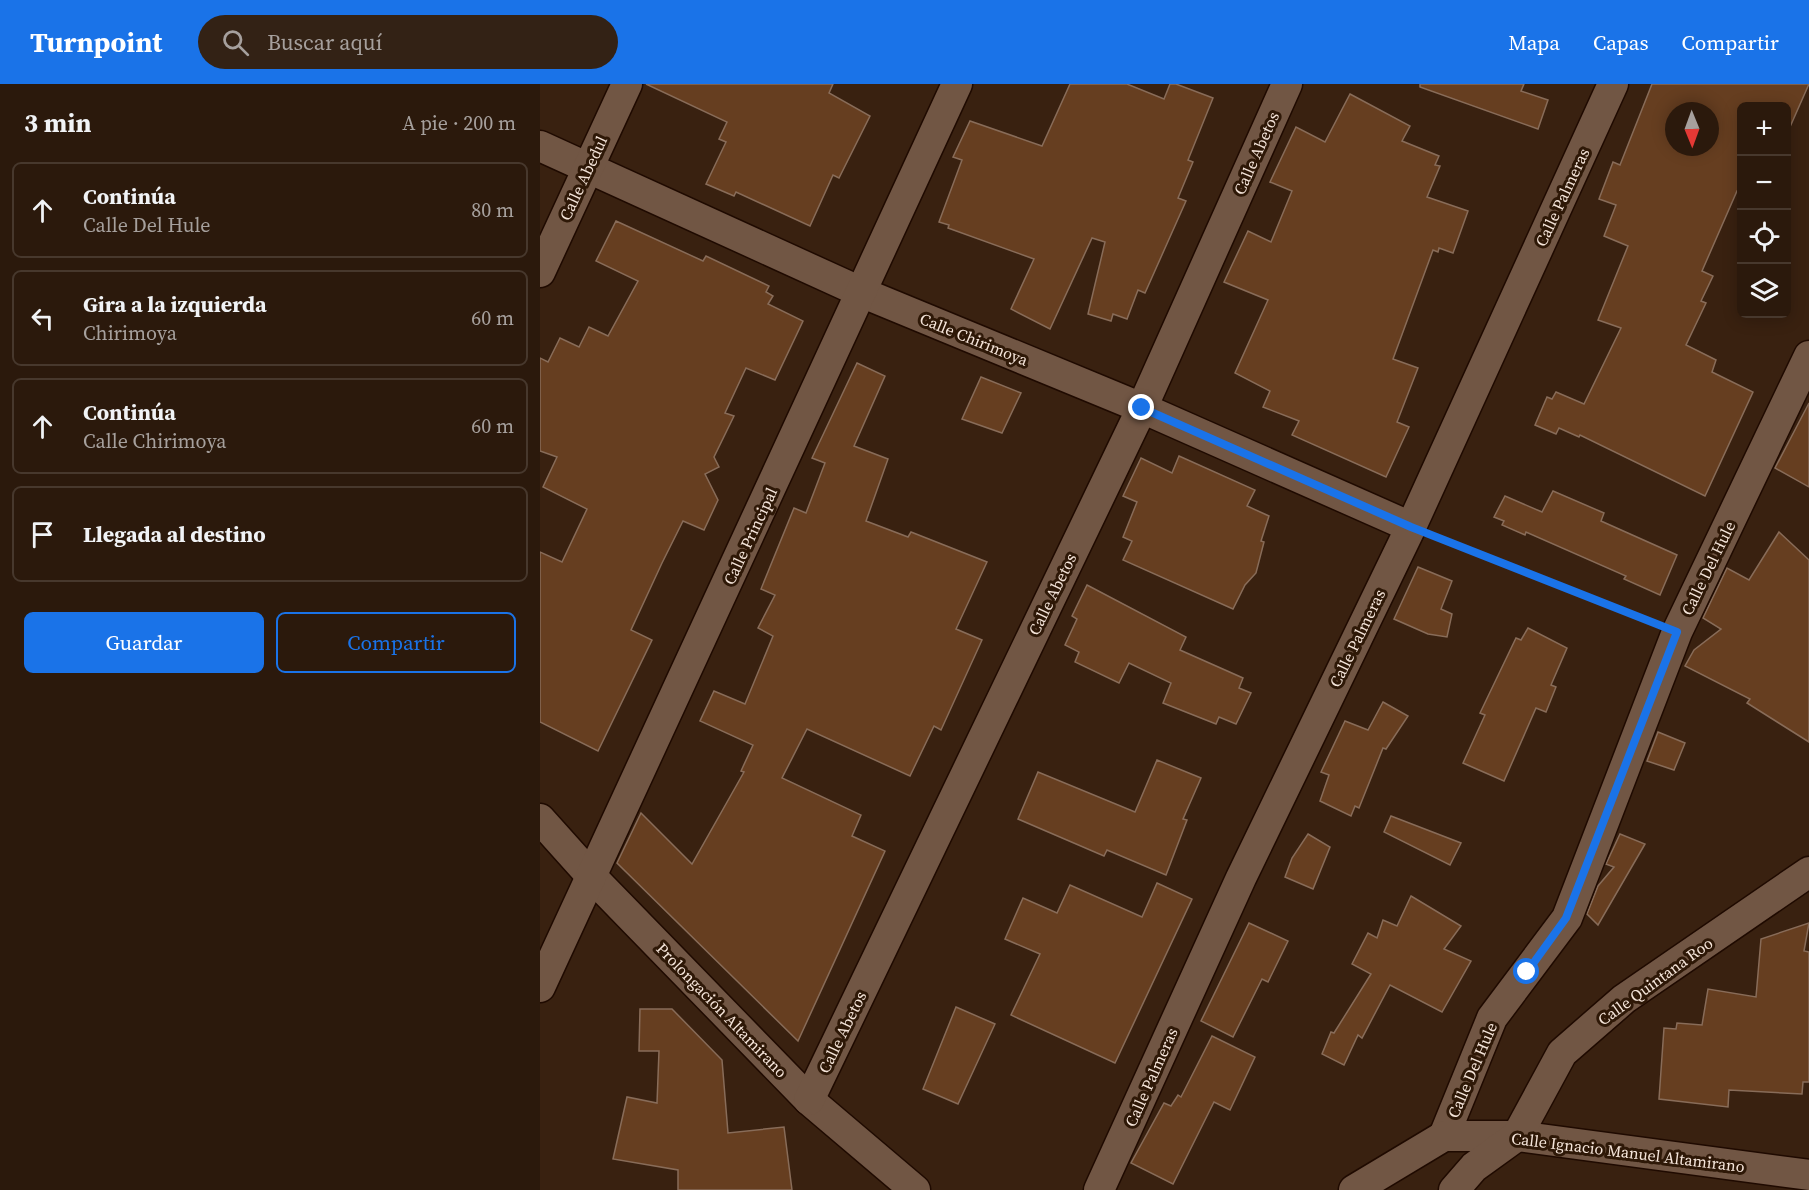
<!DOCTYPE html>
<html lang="es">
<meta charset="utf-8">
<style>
:root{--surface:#2b190c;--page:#332215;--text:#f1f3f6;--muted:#a6a09d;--line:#47382d;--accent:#1a73e8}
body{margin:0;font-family:"Source Serif 4",serif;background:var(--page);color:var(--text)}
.controls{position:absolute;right:18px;top:18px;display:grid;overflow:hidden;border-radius:9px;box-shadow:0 3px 15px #0003}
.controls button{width:54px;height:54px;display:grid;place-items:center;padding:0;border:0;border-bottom:2px solid var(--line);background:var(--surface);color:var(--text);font:30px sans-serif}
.compass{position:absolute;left:1125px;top:18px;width:54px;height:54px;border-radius:50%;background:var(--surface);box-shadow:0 3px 15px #0003;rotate:179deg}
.stop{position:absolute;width:18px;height:18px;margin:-14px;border:4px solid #1a73e8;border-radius:50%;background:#fff}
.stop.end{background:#1a73e8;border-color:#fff;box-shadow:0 2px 6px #0008}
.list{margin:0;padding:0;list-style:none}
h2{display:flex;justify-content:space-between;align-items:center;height:78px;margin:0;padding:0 24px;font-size:26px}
h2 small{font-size:20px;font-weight:400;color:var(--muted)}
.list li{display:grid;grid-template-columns:39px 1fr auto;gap:18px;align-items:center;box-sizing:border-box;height:96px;margin:0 12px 12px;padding:0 12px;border:2px solid var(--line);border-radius:9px}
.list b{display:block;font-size:22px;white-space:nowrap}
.list p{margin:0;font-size:20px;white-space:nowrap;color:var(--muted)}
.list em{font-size:20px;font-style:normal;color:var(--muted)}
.actions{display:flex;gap:12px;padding:18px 24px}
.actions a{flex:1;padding:14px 0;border:2px solid var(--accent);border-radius:9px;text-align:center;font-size:21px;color:var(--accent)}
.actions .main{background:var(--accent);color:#fff}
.icon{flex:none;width:33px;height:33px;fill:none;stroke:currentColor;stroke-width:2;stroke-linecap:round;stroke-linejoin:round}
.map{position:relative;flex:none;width:1269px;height:1106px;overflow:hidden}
header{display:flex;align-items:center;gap:36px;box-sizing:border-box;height:84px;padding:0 30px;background:var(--accent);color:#fff}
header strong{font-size:28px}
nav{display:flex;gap:33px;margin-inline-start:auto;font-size:21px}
.search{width:420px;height:54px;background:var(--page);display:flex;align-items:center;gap:15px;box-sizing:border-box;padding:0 21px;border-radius:33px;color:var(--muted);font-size:22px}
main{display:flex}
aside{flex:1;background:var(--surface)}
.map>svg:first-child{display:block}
.building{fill:#663e20;stroke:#886c59;stroke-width:1.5;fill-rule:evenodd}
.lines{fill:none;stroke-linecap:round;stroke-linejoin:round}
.minor-casing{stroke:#1f0a00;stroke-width:33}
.path{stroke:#776152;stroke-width:4;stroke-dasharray:4.5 4.5;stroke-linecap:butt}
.minor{stroke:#715644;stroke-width:30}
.route{stroke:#1a73e8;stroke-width:8}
.labels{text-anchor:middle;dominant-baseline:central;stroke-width:6;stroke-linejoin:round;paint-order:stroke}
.street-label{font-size:16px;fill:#f5e5da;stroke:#2e1807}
</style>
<header>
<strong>Turnpoint</strong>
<div class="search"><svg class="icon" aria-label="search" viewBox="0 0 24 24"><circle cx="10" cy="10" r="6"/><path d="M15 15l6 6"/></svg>Buscar aquí</div>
<nav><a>Mapa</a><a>Capas</a><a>Compartir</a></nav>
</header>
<main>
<aside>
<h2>3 min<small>A pie · 200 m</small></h2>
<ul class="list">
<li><svg class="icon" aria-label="ahead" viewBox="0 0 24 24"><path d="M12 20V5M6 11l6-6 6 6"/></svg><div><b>Continúa</b><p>Calle Del Hule</p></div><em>80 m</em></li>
<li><svg class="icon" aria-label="left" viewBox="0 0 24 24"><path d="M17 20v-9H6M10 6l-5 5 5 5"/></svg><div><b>Gira a la izquierda</b><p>Chirimoya</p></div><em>60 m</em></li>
<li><svg class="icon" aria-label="ahead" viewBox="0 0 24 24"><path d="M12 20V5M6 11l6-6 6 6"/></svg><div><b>Continúa</b><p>Calle Chirimoya</p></div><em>60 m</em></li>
<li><svg class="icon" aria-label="arrive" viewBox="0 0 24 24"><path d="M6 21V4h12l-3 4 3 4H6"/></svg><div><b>Llegada al destino</b></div></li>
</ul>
<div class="actions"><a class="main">Guardar</a><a>Compartir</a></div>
</aside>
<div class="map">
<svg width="1269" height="1106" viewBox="0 0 1269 1106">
<rect width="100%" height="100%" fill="#392110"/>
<g class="building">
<polygon points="106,0 293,0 289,9 330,32 299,94 293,91 270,142 196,108 194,112 166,100 186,58 179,55 187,38"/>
<polygon points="530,0 587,0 624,15 630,0 636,0 673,14 648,76 653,78 638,114 646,117 605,209 598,206 587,235 573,230 571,237 548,230 565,158 552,154 510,245 471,225 494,175 408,144 409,141 399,138 422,76 413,73 430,37 502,62"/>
<polygon points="880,0 984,0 981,7 1008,16 998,45 880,3"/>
<path d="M1112,0H1269L1246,52V22H1202V109L1197,107L1162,187L1173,192L1161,217L1166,219L1146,261L1176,276L1172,288L1213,308L1165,412L1040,351L1039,353L1019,344L1016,350L995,341L1007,313L1012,315L1016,308L1044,320L1081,244L1058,236L1088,162L1064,152L1076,121L1059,115L1073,78L1080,81ZM1134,27H1170V63H1134Z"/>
<polygon points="810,10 870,42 862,57 899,72 895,81 900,82 887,113 928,127 913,169 899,164 898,168 893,166 853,275 878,284 857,338 869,343 846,393 752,351 759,337 723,323 730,307 695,289 728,216 684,198 708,147 731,158 752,107 730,98 756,43 785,58"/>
<polygon points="76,137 163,177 166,172 229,202 226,208 233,212 228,220 263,237 235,296 206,284 185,329 194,332 174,373 179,383 165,390 178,416 164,446 143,437 122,479 91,546 112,556 58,667 0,638 0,468 22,478 47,425 3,403 17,373 0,367 0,274 8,278 20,254 39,263 49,243 68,252 98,197 56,177"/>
<polygon points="317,279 345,292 314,362 348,375 326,437 368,453 371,448 447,478 416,545 442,556 401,646 394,642 370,692 267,645 242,694 321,731 312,752 345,767 258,957 77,779 101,729 152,780 204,688 201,687 213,661 160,637 174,607 205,620 233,552 218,544 235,511 221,505 254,424 266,429 285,379 272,374"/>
<polygon points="441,293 481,309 462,349 422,335"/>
<polygon points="1269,319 1269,403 1235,384"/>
<polygon points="639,372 715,406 707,422 729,432 721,457 724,458 716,489 705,501 693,525 583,476 592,457 583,453 597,418 583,412 601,374 632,389"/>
<polygon points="1013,407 1064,429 1061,437 1137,471 1120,511 1084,495 1086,492 986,448 985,451 962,441 964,437 954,433 965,412 1002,428"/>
<polygon points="1239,448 1269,476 1269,658 1207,619 1210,615 1145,582 1154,566 1181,545 1163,534 1187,484 1209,496"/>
<polygon points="878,483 912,497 901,525 912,530 907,553 888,550 854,535"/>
<polygon points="547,501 646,553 640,566 703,594 699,604 711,609 696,640 679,633 676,640 623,619 631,599 589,579 579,599 535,578 539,568 525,561 537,535 532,532"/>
<polygon points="988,544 1027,564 1011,601 1016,603 1006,628 996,624 964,697 923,679 945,631 940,629 976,554 981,556"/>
<polygon points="843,618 868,632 846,665 843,664 819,724 815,722 811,732 780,717 789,691 781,688 805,637 828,646"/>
<polygon points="1118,648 1145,659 1134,686 1107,677"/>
<polygon points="617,676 661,694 643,735 647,736 626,791 567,766 564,772 478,735 498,688 595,728"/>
<polygon points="851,732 921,759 910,781 844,748"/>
<polygon points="768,750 790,763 773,805 745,793 752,774"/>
<polygon points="1080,750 1105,760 1058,841 1047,830 1058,802 1074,783 1066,780"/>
<polygon points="617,799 652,815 575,979 471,931 500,870 465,855 483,814 517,829 530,801 602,833"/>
<polygon points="871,812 921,842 904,865 931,877 902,928 850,901 822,954 818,951 804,981 782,970 791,948 794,949 831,890 812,880 828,849 837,854 843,836 857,842"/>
<polygon points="709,839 748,857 728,898 722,895 693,953 661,937"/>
<polygon points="1269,839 1264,867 1269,868 1269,998 1263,998 1262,1010 1189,1006 1188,1023 1119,1015 1124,944 1136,945 1137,939 1162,941 1168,905 1216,913 1221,855"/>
<polygon points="416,923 455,940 418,1020 383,1005"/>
<polygon points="100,925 132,925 182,976 188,1049 244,1043 252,1106 138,1106 138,1086 73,1075 87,1013 117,1019 119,967 99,967"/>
<polygon points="672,952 715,973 690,1026 674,1018 633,1100 591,1079 624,1019 631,1022 638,1011 641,1013"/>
</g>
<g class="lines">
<g class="minor-casing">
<g id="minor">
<polyline points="0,62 323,209 602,324 871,443"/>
<polyline points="0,188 87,0"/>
<polyline points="0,735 52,793 269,1016 375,1106"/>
<polyline points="0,903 417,0"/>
<polyline points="269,1016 602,324 747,0"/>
<polyline points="904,1052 952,934 1027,834 1137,548 1269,272"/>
<polyline points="559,1106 701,794 871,443 1073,0"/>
<polyline points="814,1106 904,1052 977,1052 1269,1091"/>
<polyline points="914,1106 934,1083 977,1052 1022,969 1084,915 1269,788"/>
</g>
</g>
<polyline class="path" points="899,454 1110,538"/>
<use href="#minor" class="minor"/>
</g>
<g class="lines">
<polyline class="route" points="602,324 871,443 1137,548 1026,834 987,888"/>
</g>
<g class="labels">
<g class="street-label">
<text transform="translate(716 69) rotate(-66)">Calle Abetos</text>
<text transform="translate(43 94) rotate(-65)">Calle Abedul</text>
<text transform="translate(1022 113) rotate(-65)">Calle Palmeras</text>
<text transform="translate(434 255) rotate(22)">Calle Chirimoya</text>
<text transform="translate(210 452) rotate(-65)">Calle Principal</text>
<text transform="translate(1168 484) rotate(-64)">Calle Del Hule</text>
<text transform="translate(512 510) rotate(-64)">Calle Abetos</text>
<text transform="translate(817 554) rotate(-64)">Calle Palmeras</text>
<text transform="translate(1115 897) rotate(-36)">Calle Quintana Roo</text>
<text transform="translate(182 926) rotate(46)">Prolongación Altamirano</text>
<text transform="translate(302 948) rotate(-64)">Calle Abetos</text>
<text transform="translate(932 986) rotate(-67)">Calle Del Hule</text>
<text transform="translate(611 993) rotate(-66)">Calle Palmeras</text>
<text transform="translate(1088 1068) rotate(7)">Calle Ignacio Manuel Altamirano</text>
</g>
</g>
</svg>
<div class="controls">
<button>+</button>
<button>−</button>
<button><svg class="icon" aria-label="locate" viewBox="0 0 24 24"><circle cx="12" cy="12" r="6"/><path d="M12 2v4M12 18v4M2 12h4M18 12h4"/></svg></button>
<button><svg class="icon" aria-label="layers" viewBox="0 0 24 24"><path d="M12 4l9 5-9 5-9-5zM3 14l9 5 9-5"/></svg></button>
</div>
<svg class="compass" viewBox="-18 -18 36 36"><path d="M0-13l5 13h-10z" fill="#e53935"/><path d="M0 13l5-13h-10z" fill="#a6a09d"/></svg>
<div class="stop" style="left:987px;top:888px"></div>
<div class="stop end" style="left:602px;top:324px"></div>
</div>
</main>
